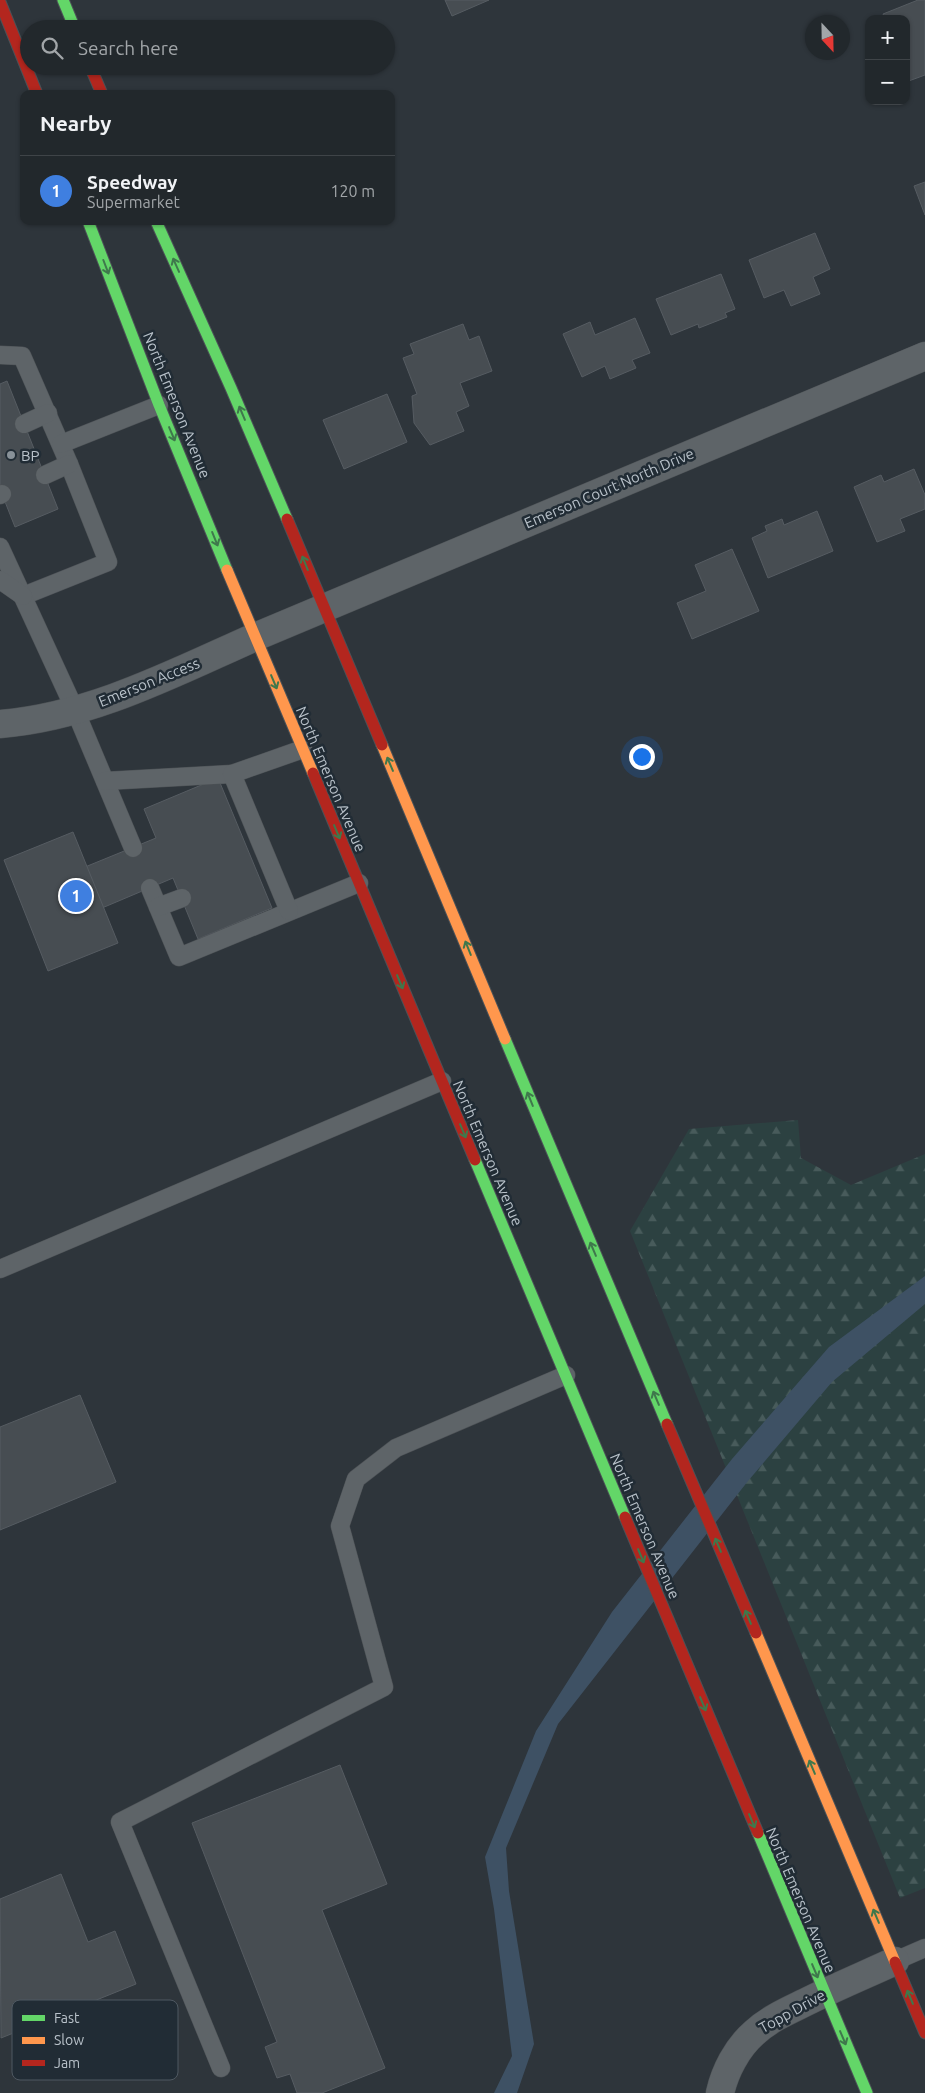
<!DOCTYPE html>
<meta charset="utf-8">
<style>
:root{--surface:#22282c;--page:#2a3034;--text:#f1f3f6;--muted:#a2a6a9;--line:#3f4448;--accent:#889198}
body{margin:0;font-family:Ubuntu,sans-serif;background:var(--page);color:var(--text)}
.controls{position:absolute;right:15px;top:15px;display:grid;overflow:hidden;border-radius:10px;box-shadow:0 1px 4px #0004}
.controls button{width:45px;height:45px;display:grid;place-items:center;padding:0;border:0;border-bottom:1px solid var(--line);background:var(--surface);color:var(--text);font:25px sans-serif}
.compass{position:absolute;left:805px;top:15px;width:45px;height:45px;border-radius:50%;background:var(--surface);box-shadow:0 1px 4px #0004;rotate:158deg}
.you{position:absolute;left:641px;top:756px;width:18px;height:18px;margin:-12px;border:4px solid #fff;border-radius:50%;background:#1a73e8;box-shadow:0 0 0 8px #1a73e833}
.badge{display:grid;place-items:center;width:32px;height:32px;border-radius:50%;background:var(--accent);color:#fff;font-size:16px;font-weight:700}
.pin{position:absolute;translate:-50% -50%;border:2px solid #fff;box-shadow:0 1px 5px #0006}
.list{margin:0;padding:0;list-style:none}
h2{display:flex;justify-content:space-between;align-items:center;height:65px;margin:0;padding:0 20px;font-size:21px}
h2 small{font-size:16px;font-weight:400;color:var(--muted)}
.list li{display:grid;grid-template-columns:32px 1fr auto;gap:15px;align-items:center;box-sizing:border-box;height:70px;padding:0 20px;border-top:1px solid var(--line)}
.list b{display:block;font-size:19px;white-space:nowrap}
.list p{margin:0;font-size:16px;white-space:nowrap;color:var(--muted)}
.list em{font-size:16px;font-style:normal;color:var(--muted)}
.icon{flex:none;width:28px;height:28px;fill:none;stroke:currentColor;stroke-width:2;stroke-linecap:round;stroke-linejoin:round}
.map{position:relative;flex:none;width:925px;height:2093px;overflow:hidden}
.search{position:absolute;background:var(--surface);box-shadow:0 1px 4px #0004;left:20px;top:20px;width:375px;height:55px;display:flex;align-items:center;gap:12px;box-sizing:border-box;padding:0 18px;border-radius:28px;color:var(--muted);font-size:19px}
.panel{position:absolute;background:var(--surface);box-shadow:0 1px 4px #0004;left:20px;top:90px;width:375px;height:135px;border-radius:10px}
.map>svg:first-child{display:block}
.forest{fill:url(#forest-firs)}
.water{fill:#3e5164}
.building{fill:#474d52;stroke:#565c62}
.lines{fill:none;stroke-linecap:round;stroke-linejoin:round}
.lane-casing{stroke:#4c5155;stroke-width:19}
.street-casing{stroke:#4c5155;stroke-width:29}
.fast-casing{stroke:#4c5257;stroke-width:13}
.slow-casing{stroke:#4c5257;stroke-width:13}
.jam-casing{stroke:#4c5257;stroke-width:13}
.lane{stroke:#5e6468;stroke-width:18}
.street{stroke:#5e6468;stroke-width:28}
.fast{stroke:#63d668;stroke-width:11}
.slow{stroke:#ff974d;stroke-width:11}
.jam{stroke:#b3261e;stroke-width:11}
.oneway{stroke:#3f784c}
.poi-dot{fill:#889198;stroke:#212c35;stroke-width:2}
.labels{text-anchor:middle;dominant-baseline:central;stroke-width:5;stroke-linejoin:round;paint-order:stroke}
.street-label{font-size:15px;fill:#b9c2ca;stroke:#212c35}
.poi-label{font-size:15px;fill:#b9c2ca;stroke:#212c35;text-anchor:start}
.key{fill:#212c35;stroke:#4f5962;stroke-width:1}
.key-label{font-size:14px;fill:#b9c2ca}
</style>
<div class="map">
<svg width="925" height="2093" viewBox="0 0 925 2093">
<defs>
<pattern id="forest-firs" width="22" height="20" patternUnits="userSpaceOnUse" patternTransform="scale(1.25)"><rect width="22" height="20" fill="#2c4141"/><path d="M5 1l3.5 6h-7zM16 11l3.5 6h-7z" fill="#485b5b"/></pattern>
</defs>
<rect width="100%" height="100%" fill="#2e353b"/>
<polygon class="forest" points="798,1120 801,1158 851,1185 925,1154 925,1888 900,1898 630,1231 689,1129"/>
<polygon class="water" points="925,1276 925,1304 832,1382 748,1481 558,1724 506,1848 509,1891 534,2044 517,2093 494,2093 512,2056 494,1909 485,1857 536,1731 612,1612 732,1459 829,1347"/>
<g class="building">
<polygon points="445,0 489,0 452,16"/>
<polygon points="918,0 925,0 925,75 906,82 906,19 885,19 883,14"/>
<polygon points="925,182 925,215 914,186"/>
<polygon points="815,233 830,269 813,277 820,294 791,306 784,290 764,298 749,260"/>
<polygon points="721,274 735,309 725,313 727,317 699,328 698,324 671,335 656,299"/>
<polygon points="635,318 650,353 632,360 636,368 610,379 605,366 582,377 563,334 590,322 595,335"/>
<polygon points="463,324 469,340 479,336 492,371 460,383 469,406 456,412 464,431 430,445 414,423 412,396 417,394 403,358 414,354 410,344"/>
<polygon points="7,381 58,509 15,527 0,489 0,384"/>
<polygon points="387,394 407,442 344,469 323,420"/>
<polygon points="914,469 925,495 925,509 900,519 905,531 877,542 854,487 881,475 884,482"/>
<polygon points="817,511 833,551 768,578 752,538 767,531 765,526 782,519 784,525"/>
<polygon points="732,549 759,611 692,639 677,603 706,591 695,565"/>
<polygon points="218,778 272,908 198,939 173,878 102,908 85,867 156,838 144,809"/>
<polygon points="73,832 118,943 48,971 4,860"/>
<polygon points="80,1395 116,1482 0,1530 0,1427"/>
<polygon points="340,1765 387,1884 322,1910 385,2068 322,2093 297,2093 290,2074 277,2078 265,2047 277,2042 192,1823"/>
<polygon points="61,1874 88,1942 115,1931 136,1984 47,2020 51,2030 30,2038 26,2028 1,2038 0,1899"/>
</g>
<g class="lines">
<g class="lane-casing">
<g id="lane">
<polyline points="0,355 22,356 69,464 108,562 23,596"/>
<polyline points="24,424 48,413"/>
<polyline points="61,444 159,405"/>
<polyline points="45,475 69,464"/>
<polyline points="0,495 2,494"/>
<polyline points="0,547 75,710 133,848"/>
<polyline points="0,580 23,596"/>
<polyline points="105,781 232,774"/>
<polyline points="150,888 179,957 359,883"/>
<polyline points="158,907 182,898"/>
<polyline points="289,911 232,774 303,749"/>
<polyline points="0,1269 442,1081"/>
<polyline points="895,1961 925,1948"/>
<polyline points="221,2068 120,1822 384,1687 340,1526 356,1479 396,1448 566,1375"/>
</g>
</g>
<g class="street-casing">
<g id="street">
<path d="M0,724C90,717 174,673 255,637L925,356"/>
<path d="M720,2093C725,2071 737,2048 754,2033C770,2018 790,2010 810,2000C838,1986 867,1974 895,1961"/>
</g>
</g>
<g class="fast-casing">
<g id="fast">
<polyline points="63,0 75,29"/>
<polyline points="88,221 159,405 227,570"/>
<polyline points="156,221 231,388 287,519"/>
<polyline points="505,1039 667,1424"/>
<polyline points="475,1160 625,1517"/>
<polyline points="758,1833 867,2093"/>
</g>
</g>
<g class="slow-casing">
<g id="slow">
<polyline points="227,570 313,773"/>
<polyline points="382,745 505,1039"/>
<polyline points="756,1633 895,1962"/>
</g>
</g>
<g class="jam-casing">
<g id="jam">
<polyline points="0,2 37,94"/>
<polyline points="90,66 102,94"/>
<polyline points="287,519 382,745"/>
<polyline points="313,773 475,1160"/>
<polyline points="667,1424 756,1633"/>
<polyline points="625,1517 758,1833"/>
<polyline points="895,1962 925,2033"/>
</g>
</g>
<use href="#lane" class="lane"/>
<use href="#street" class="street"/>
<use href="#fast" class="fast"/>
<use href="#slow" class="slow"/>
<use href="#jam" class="jam"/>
</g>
<defs><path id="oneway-shaft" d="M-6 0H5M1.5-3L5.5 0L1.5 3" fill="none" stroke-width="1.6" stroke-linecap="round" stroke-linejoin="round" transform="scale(1.25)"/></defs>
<g class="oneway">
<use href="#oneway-shaft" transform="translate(176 265) rotate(-114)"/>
<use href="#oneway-shaft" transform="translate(106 267) rotate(69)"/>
<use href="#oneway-shaft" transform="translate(242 413) rotate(-113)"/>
<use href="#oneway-shaft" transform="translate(172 434) rotate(67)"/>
<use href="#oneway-shaft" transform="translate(215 539) rotate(68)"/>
<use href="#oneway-shaft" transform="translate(305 563) rotate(-112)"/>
<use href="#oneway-shaft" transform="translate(274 682) rotate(67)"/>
<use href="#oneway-shaft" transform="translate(390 764) rotate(-113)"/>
<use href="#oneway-shaft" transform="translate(337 832) rotate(67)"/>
<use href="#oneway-shaft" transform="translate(468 948) rotate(-112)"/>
<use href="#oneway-shaft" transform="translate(400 982) rotate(67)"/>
<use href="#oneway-shaft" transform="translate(530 1099) rotate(-112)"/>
<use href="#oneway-shaft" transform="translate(463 1131) rotate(67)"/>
<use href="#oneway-shaft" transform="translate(593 1249) rotate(-113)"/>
<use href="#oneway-shaft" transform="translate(656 1398) rotate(-113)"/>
<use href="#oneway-shaft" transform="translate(718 1545) rotate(-113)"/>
<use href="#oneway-shaft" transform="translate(641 1556) rotate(67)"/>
<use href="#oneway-shaft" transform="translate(748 1617) rotate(-113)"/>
<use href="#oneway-shaft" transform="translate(703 1704) rotate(67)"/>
<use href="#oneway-shaft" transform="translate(812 1767) rotate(-113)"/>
<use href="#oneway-shaft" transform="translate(752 1821) rotate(67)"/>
<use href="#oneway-shaft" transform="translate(876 1916) rotate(-113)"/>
<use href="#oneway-shaft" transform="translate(815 1971) rotate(67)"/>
<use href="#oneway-shaft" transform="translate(910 1997) rotate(-113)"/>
<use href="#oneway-shaft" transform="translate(843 2038) rotate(67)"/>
</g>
<circle class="poi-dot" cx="11" cy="455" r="5"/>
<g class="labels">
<g class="street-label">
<text transform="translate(177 405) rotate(68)">North Emerson Avenue</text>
<text transform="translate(609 488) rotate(-23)">Emerson Court North Drive</text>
<text transform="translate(149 682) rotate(-22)">Emerson Access</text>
<text transform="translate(331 779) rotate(67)">North Emerson Avenue</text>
<text transform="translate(488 1153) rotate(67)">North Emerson Avenue</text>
<text transform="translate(645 1526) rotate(67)">North Emerson Avenue</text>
<text transform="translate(801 1900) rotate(67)">North Emerson Avenue</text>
<text transform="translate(792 2011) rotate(-29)">Topp Drive</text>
</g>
<g class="poi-label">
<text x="21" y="455">BP</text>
</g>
</g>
<rect x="12" y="2000" width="166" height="80" rx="8" class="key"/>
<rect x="22" y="2015" width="23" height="6" fill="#63d668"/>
<rect x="22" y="2037" width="23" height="7" fill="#ff974d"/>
<rect x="22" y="2060" width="23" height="6" fill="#b3261e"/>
<g class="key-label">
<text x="54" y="2023">Fast</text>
<text x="54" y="2045">Slow</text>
<text x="54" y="2068">Jam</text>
</g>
</svg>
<div class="controls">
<button>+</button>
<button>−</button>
</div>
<svg class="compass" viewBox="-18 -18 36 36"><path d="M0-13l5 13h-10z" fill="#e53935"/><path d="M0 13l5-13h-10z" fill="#a2a6a9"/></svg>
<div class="you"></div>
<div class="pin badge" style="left:76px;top:896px;background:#3f7fe0">1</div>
<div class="search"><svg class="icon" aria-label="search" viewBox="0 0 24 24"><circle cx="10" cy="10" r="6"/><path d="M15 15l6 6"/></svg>Search here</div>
<section class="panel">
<h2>Nearby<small></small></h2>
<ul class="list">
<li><span class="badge" style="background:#3f7fe0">1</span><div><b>Speedway</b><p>Supermarket</p></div><em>120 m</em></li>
</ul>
</section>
</div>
